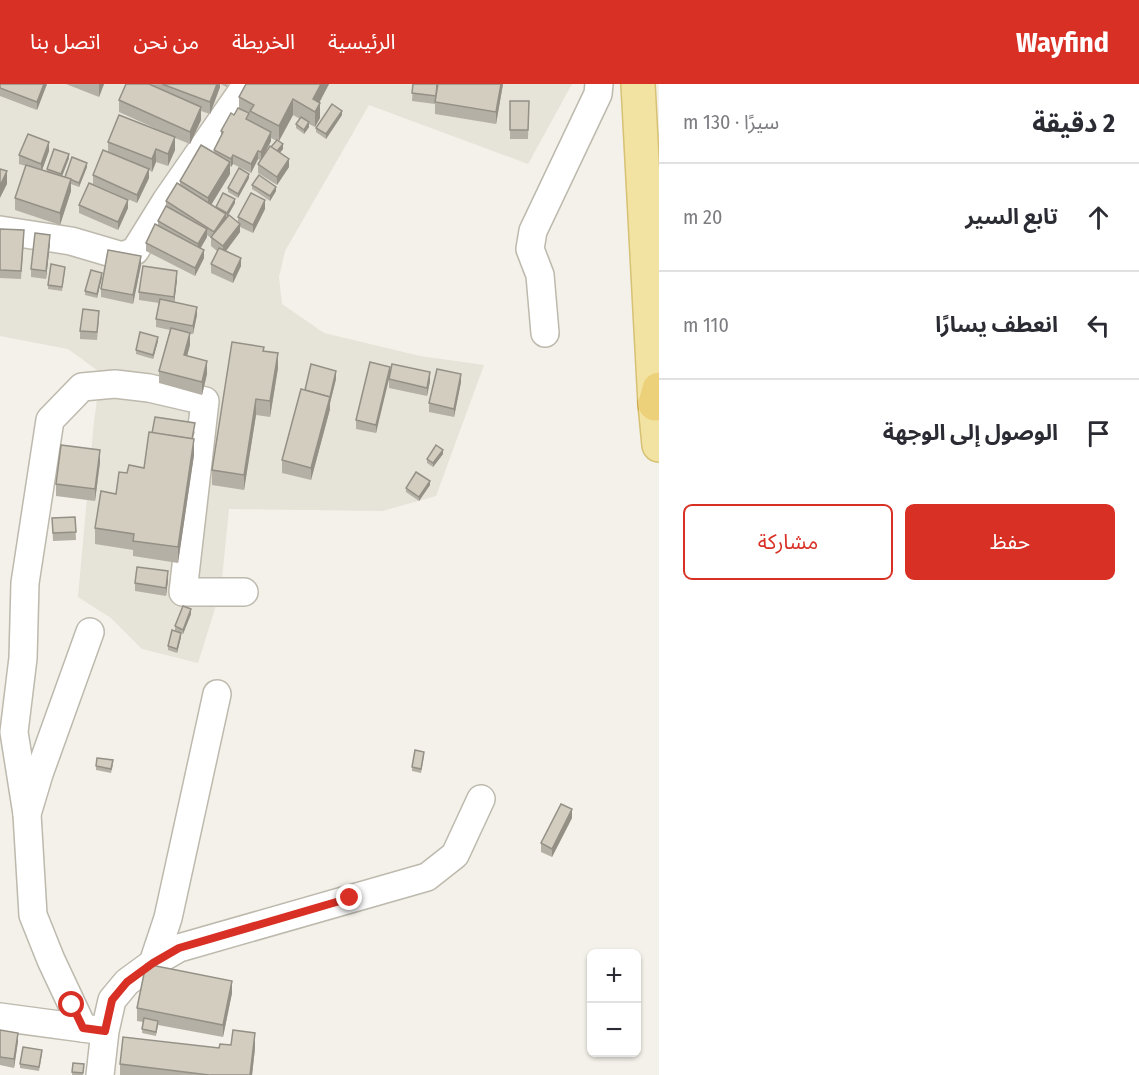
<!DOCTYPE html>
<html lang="ar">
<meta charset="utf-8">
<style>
:root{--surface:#fff;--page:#f7f7f7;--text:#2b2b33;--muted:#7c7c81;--line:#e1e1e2;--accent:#d93025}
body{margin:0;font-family:"Fira Sans Condensed","Noto Sans Arabic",sans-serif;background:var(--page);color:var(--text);direction:rtl}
.controls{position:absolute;right:18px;bottom:18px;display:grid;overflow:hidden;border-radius:9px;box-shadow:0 2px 4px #0004}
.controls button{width:54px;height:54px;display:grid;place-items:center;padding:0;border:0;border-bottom:2px solid var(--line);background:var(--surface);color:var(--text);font:30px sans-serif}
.stop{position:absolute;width:18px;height:18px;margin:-14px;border:4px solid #d93025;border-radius:50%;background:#fff}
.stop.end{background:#d93025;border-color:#fff;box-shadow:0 2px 6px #0008}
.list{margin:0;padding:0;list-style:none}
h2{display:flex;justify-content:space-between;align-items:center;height:78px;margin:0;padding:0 24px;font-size:26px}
h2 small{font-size:20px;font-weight:400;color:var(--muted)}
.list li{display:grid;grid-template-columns:39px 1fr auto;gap:18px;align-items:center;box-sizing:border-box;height:108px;padding:0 24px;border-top:2px solid var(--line)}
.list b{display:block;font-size:22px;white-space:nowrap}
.list em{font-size:20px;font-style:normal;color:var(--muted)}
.actions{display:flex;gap:12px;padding:18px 24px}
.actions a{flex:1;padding:14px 0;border:2px solid var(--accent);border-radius:9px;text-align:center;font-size:21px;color:var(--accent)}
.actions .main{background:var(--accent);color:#fff}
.icon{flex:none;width:33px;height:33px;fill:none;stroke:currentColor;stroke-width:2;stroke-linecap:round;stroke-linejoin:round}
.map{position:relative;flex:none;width:659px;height:991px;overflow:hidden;direction:ltr}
header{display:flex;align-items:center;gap:36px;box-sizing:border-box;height:84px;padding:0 30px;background:var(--accent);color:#fff}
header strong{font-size:28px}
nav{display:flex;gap:33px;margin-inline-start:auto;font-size:21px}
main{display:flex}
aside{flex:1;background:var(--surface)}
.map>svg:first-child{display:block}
.residential{fill:#e6e3d8}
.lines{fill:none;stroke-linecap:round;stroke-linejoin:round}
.minor-casing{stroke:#bdb9ad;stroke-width:30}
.major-casing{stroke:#d6c174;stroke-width:36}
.highway-casing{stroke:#cba84b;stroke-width:36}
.minor{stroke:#fff;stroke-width:27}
.major{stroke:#f2e3a2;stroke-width:33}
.highway{stroke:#edd17a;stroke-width:33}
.wall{fill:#b5b0a5;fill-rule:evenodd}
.shaded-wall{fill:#949086}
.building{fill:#d3cdc0;stroke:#949086;stroke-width:1.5}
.route{stroke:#d93025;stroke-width:8}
</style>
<header>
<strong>Wayfind</strong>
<nav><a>الرئيسية</a><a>الخريطة</a><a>من نحن</a><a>اتصل بنا</a></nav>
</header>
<main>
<aside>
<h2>2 دقيقة<small>سيرًا · 130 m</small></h2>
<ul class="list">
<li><svg class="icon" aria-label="ahead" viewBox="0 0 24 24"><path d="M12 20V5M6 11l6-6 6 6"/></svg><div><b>تابع السير</b></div><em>20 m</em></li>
<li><svg class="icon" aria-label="left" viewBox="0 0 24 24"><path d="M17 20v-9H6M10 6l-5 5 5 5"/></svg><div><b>انعطف يسارًا</b></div><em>110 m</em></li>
<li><svg class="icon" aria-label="arrive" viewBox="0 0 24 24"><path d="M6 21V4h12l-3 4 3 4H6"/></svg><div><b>الوصول إلى الوجهة</b></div></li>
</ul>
<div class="actions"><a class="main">حفظ</a><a>مشاركة</a></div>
</aside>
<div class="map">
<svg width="659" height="991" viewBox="0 0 659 991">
<rect width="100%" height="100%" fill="#f3f1e9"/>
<polygon class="residential" points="0,0 572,0 528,80 369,21 285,167 279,193 282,220 324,249 420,272 484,281 436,412 382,427 229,425 221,505 198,579 142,565 111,534 78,513 94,337 101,289 68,265 0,252"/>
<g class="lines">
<g class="minor-casing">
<g id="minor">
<polyline points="0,146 71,157 122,172 135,167 166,117 247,0"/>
<polyline points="545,249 540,191 530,165 533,147 598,10 599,0"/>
<polyline points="27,730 14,648 23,574 25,499 50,336 82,303 115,300 149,304 205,317 183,508 244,508"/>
<polyline points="153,879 168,834 217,610"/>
<polyline points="0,933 97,946"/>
<polyline points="83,944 51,876 33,831 27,730 39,690 90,548"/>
<polyline points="100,991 105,947 112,916 127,898 153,879 179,864 427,793 455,771 481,715"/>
</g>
</g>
<g class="major-casing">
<polyline id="major" points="638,0 655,320 659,361"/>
</g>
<g class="highway-casing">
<polyline id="highway" points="655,320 659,305"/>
</g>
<use href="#minor" class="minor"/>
<use href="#major" class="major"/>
<use href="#highway" class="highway"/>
</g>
<g class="wall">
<polygon points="0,0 47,0 37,26 0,12"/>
<polygon points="66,0 104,0 99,13"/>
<polygon points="126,0 228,0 227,3 220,0 220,3 210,30 201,27 201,36 190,60 175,54 175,66 168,82 156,78 152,88 149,86 149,94 137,119 93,100 93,91 108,68 108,58 172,52 119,28 119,16"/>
<path d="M246,0H329L319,18L320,34L315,43L309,40V43L304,50L296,44V40L300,35L293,31L279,57L283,65L280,69L289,83L277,101L258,89V80L260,76L258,75L251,89L233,80L231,83L230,82V90L211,121L216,124L235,119L227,133L238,138V133L265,125L253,149L240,143V148L226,167L241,182L233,199L211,189V180L217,167L211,162V154L207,151V153L201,164L204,174L195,192L146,167V159L158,142V137L166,124V117L180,101V97L214,68V66L221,52V47L239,24V13ZM271,54L277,57L264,70L271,57Z"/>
<polygon points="413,0 503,0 496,40 435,30 435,20 412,17"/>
<polygon points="510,17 529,17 528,55 510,55"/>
<polygon points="342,31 326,55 316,48 316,44"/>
<polygon points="49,67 42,86 47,87 47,85 69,74 62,92 65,93 87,83 79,103 71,100 71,107 60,141 15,126 15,114 26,82 19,80 19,71"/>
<polygon points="249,94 238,114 228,108 228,104"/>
<polygon points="252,101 276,107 270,117 252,105"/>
<polygon points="79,121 128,124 118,146 79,129"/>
<polygon points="0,145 24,155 21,195 0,194"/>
<polygon points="50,159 46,195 31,193 31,185"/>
<polygon points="141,181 133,220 101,213 101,205"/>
<polygon points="65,187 62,207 48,205 48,201"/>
<polygon points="102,193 97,214 85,211 85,207"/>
<polygon points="177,196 174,218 197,231 193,250 190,250 190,261 187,272 207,290 202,311 159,299 159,287 170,246 156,243 156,235 159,219 139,216 139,208"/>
<polygon points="99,235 97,256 80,255 80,247"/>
<polygon points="158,257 153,275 136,270 136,266"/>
<polygon points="264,267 278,284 270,333 256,331 244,406 212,401 212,386"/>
<polygon points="390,283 376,349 356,345 356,336"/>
<polygon points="336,295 330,319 330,325 311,396 282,389 282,376"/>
<polygon points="389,295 430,297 427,312 389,304"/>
<polygon points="461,298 454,333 429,328 429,319"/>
<polygon points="195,347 193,355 194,371 178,479 133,472 133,466 95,460 95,444 127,389 144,384"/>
<polygon points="443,370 433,383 427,379 427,375"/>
<polygon points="100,378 95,417 56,412 56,400"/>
<polygon points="430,401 419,417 406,408 406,404"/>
<polygon points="75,433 76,456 53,457 52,434"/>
<polygon points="168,496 166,512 135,507 135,499"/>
<polygon points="191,530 183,550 181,549 181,553 177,569 168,566 168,562 175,547 175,542"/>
<polygon points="424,672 421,689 412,687 412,683"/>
<polygon points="113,681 111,689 96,686 96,682"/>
<polygon points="572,734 552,773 541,768 541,759"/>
<polygon points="232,909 223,953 158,941 156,952 142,949 143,938 137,937 137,924"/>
<polygon points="0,946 18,957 14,984 0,981"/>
<polygon points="219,964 255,964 252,991 120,991 120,980"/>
<polygon points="42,970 39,987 20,984 20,980"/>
<polygon points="73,979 84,980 83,991 72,991"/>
</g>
<g class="shaded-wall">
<polygon points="44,0 47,0 37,26 37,18"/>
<polygon points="99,0 104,0 99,13"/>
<polygon points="217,0 220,0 220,3 210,30 210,18"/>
<polygon points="321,0 329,0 315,27 313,15"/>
<polygon points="501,0 503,0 496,40 496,28"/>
<polygon points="293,15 293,31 279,57 279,42"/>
<polygon points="320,19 320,34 315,43 315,28"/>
<polygon points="201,23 201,36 190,60 190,48"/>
<polygon points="342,27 342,31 326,55 326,50"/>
<polygon points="309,38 309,43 304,50 304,46"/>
<polygon points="271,48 271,57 261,77 261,68"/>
<polygon points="175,53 175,66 168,82 168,70"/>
<polygon points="49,58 49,67 41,89 41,80"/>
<polygon points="283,60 283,65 277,72 277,67"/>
<polygon points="156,65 156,78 152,88 152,75"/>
<polygon points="258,67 258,75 251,89 251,80"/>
<polygon points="69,70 69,74 61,95 61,90"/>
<polygon points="233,71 233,80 231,83 231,75"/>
<polygon points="289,75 289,83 277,101 277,93"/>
<polygon points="230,78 230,90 208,126 208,114"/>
<polygon points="87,79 87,83 79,103 79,99"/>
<polygon points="149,85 149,94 137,119 137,111"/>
<polygon points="7,87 7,100 0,114 0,102"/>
<polygon points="249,90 249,94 238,114 238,110"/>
<polygon points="71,95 71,107 60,141 60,129"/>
<polygon points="276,103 276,107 270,117 270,112"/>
<polygon points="235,115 235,119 227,133 227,129"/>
<polygon points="128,116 128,124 118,146 118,138"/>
<polygon points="265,116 265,125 253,149 253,141"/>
<polygon points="226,130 226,138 214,156 214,148"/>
<polygon points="240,140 240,148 223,171 223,162"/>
<polygon points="207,145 207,153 198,168 198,160"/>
<polygon points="50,151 50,159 46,195 46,187"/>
<polygon points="204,166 204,174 195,192 195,184"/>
<polygon points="141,172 141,181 133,220 133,211"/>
<polygon points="241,174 241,182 233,199 233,191"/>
<polygon points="177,187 177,196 174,221 174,213"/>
<polygon points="102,189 102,193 97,214 97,210"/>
<polygon points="197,223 197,231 193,250 193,242"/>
<polygon points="190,249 190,261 184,283 184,271"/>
<polygon points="158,253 158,257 153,275 153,271"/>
<polygon points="278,269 278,284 270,333 270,317"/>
<polygon points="207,277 207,290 202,311 202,298"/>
<polygon points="390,283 390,291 376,349 376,341"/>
<polygon points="336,287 336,295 330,319 330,325 311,396 311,384"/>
<polygon points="430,288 430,297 427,312 427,304"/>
<polygon points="461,290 461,298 454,333 454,325"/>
<polygon points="256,315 256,331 244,406 244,391"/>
<polygon points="194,355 194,371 178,479 178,463"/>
<polygon points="100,366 100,378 95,417 95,405"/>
<polygon points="443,366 443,370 433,383 433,379"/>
<polygon points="430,397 430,401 419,417 419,413"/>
<polygon points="168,487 168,496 166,512 166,504"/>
<polygon points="191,525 191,530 183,550 183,546"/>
<polygon points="181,549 181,553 177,569 177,565"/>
<polygon points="572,725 572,734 552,773 552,765"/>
<polygon points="232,897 232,909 223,953 223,941"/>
<polygon points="18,949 18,957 14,984 14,975"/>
<polygon points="255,949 255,964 252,991 250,991"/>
</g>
<g class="building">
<polygon points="0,0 44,0 37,18 0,4"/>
<polygon points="126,0 149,0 201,23 190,48 119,16"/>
<polygon points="162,0 217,0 210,18"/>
<polygon points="246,0 321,0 313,15 320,19 315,28 293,15 279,42 250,27 254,21 239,13"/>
<polygon points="413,0 437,0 436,12 412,9"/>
<polygon points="438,0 501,0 496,28 435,18"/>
<polygon points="510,17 529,17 528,46 510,46"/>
<polygon points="332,20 342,27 326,50 316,44"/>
<polygon points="238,24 249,29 246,35 271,48 261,68 258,67 251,80 233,71 231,75 214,66 223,48 221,47 231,29 234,31"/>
<polygon points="119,31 175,53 168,70 156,65 152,75 108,58"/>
<polygon points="301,33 309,38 304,46 296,40"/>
<polygon points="28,50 49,58 41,80 19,71"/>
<polygon points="277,56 283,60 277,67 271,63"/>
<polygon points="201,61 230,78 208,114 180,97"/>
<polygon points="270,62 289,75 277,93 258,80"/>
<polygon points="54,65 69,70 61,90 47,85"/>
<polygon points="103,66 149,85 137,111 93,91"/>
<polygon points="72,73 87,79 79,99 65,93"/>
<polygon points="26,81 71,95 60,129 15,114"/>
<polygon points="239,84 249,90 238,110 228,104"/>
<polygon points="0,85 7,87 0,102"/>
<polygon points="259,91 276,103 270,112 252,101"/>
<polygon points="89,99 128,116 118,138 79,121"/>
<polygon points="177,99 226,130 214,148 166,117"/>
<polygon points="223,109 235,115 227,129 216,123"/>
<polygon points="251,109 265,116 253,141 238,133"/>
<polygon points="166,122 207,145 198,160 158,137"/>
<polygon points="229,131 240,140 223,162 211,153"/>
<polygon points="155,140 204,166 195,184 146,159"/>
<polygon points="0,145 24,146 21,187 0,186"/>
<polygon points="35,149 50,151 46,187 31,185"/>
<polygon points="219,164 241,174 233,191 211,180"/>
<polygon points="108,166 141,172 133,211 101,205"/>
<polygon points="51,180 65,183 62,203 48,201"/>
<polygon points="143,182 177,187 174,213 139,208"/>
<polygon points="91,186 102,189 97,210 85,207"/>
<polygon points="160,215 197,223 193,242 156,235"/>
<polygon points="83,225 99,227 97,248 80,247"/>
<polygon points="171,244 190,249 184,271 207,277 202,298 159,287"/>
<polygon points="140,248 158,253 153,271 136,266"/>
<polygon points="232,258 264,263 263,267 278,269 270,317 256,315 244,391 212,386"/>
<polygon points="370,278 390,283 376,341 356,336"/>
<polygon points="311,280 336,287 330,313 305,306"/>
<polygon points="392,280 430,288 427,304 389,295"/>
<polygon points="437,285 461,290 454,325 429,319"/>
<polygon points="301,305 330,313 311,384 282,376"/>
<polygon points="155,333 195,339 192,355 152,349"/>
<polygon points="149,348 194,355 178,463 133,457 134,450 95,444 101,407 116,410 119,388 127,389 129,381 144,384"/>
<polygon points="61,361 100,366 95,405 56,400"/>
<polygon points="436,361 443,366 433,379 427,375"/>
<polygon points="416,388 430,397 419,413 406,404"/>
<polygon points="75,433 76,448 53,449 52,434"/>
<polygon points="137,483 168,487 166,504 135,499"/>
<polygon points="183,522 191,525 183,546 175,542"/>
<polygon points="172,546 181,549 177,565 168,562"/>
<polygon points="415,666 424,668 421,685 412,683"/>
<polygon points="97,674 113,676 111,685 96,682"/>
<polygon points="561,720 572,725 552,765 541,759"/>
<polygon points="146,880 232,897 223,941 137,924"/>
<polygon points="144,934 158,937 156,948 142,945"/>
<polygon points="0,946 18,949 14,975 0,973"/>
<polygon points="233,946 255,949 250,991 209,991 120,980 123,953 219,964 220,960 231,961"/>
<polygon points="23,963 42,966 39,983 20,980"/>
<polygon points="73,979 84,980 83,989 72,988"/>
</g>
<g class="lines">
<polyline class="route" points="72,921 83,944 105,947 112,916 127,898 153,879 179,864 350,814"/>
</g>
</svg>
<div class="controls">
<button>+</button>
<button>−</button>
</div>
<div class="stop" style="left:72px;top:921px"></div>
<div class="stop end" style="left:350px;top:814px"></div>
</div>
</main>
